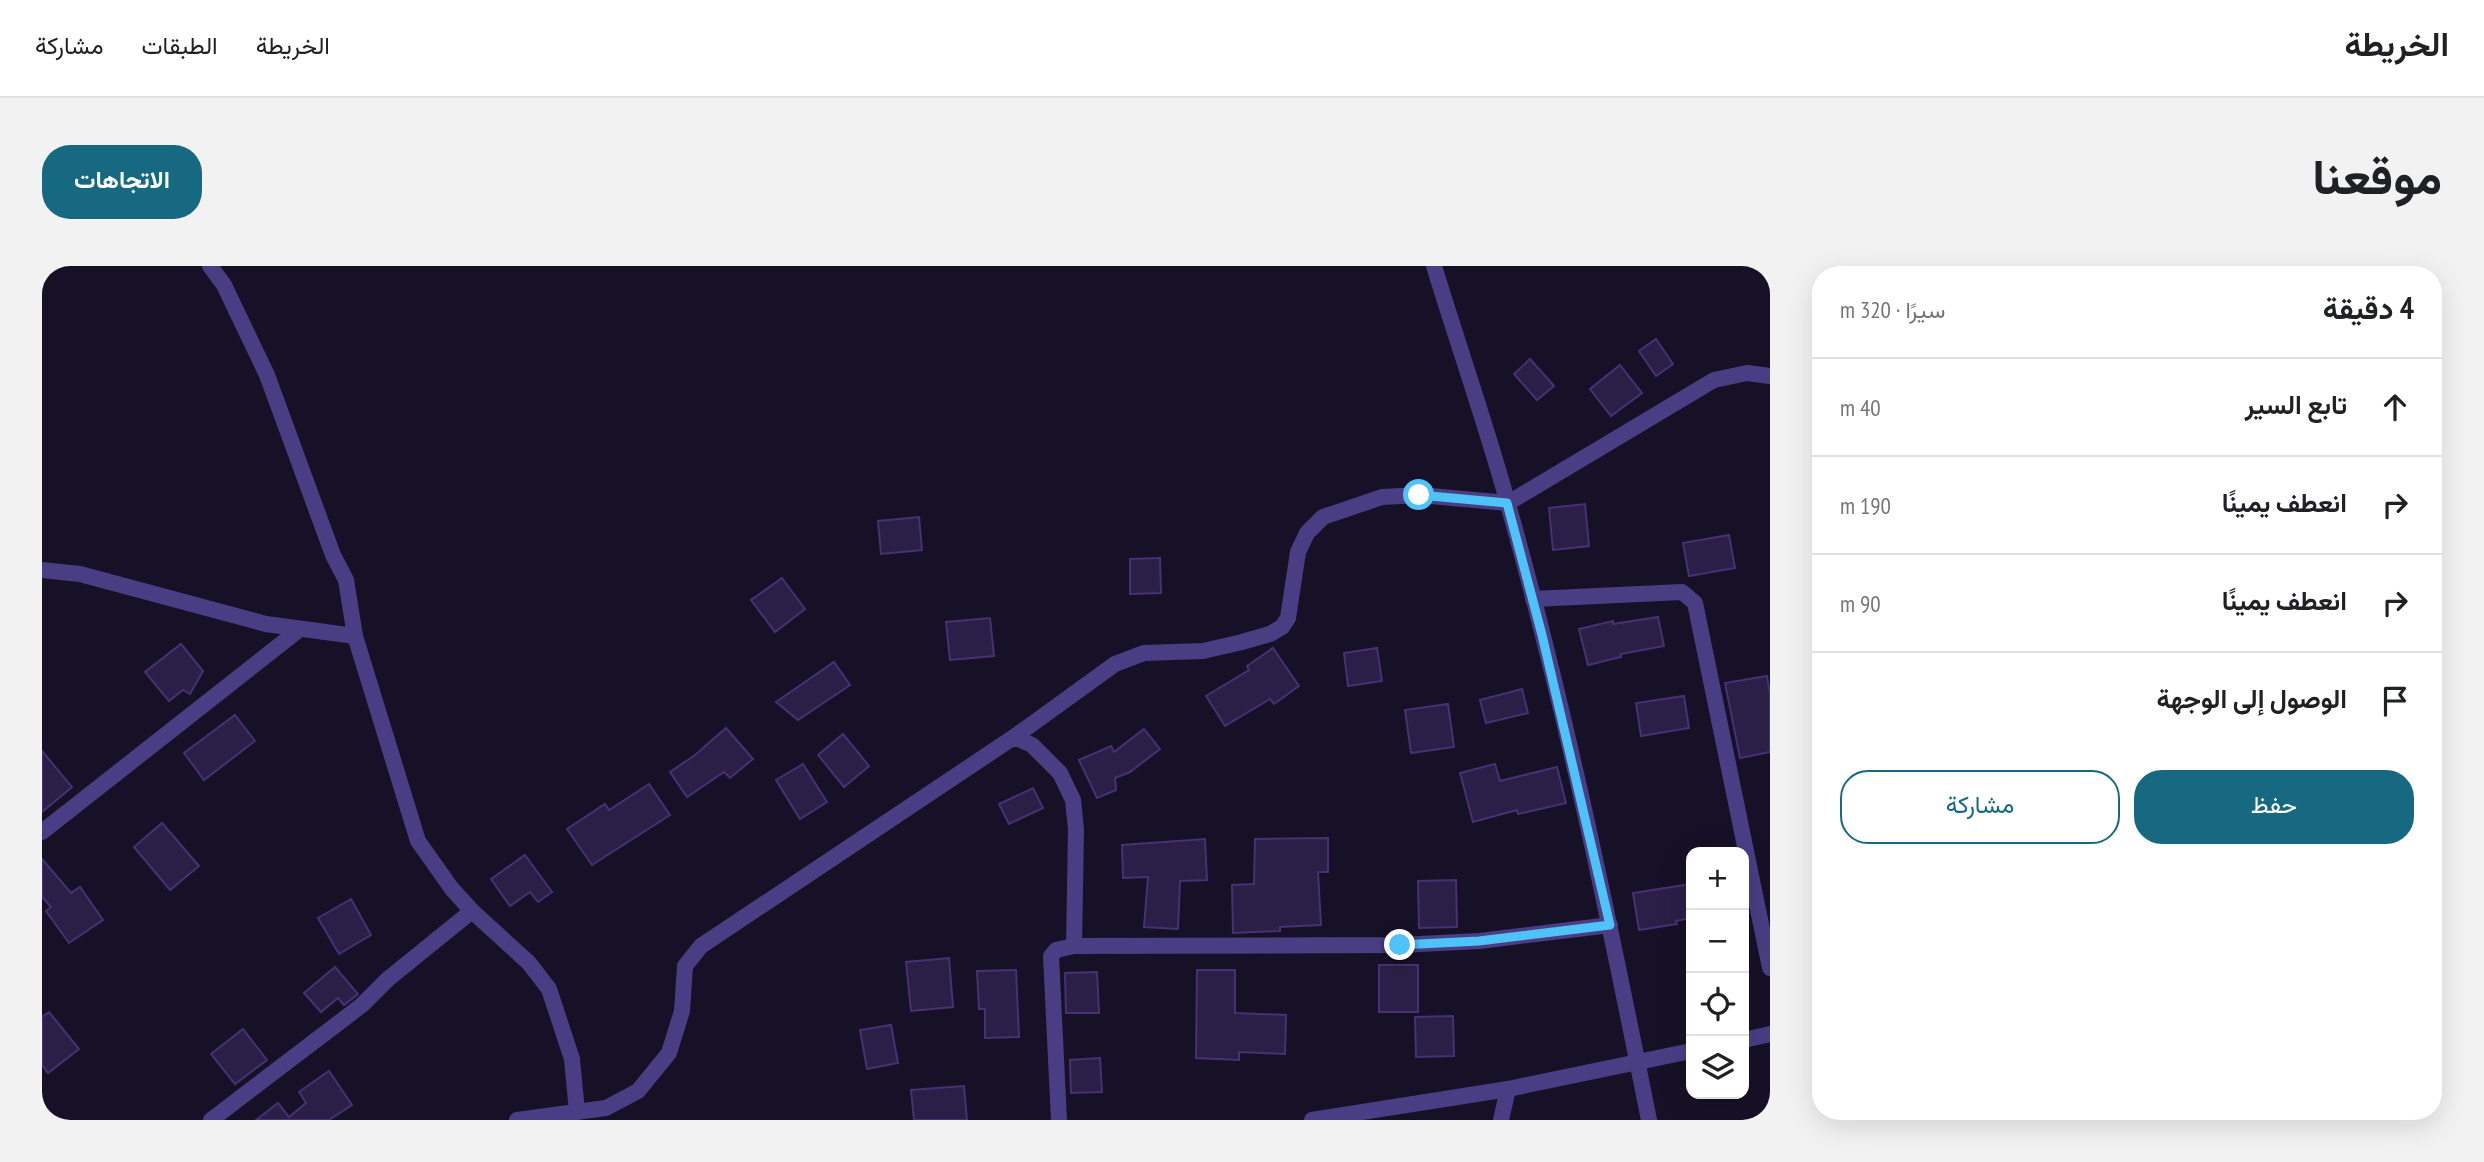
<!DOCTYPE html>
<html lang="ar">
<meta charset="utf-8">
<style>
:root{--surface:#fff;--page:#f2f2f2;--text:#202124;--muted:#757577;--line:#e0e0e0;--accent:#176982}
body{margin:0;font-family:"PT Sans Narrow",Vazirmatn,sans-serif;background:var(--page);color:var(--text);direction:rtl}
.controls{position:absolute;right:21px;bottom:21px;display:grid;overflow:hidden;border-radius:14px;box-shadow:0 7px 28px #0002}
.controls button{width:63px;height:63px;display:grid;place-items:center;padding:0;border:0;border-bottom:2px solid var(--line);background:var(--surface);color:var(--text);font:35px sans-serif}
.stop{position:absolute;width:21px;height:21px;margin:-16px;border:5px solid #4fc3f7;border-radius:50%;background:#fff}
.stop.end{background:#4fc3f7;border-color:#fff;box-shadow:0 2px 7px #0008}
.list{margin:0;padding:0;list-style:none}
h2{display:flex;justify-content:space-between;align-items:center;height:91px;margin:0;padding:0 28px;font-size:30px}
h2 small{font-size:23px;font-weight:400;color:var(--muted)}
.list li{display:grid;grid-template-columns:46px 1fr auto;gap:21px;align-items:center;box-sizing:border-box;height:98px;padding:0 28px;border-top:2px solid var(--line)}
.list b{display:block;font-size:26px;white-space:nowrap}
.list em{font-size:23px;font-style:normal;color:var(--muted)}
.actions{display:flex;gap:14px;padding:21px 28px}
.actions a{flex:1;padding:16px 0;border:2px solid var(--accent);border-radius:28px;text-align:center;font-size:24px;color:var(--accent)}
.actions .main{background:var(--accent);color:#fff}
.icon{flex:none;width:38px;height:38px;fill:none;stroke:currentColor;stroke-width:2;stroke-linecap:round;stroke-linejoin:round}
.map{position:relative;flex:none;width:1728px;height:854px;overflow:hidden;direction:ltr;border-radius:28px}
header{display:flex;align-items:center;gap:42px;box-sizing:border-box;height:98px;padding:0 35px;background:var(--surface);border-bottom:2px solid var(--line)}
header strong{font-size:33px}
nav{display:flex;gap:38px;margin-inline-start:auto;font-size:24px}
.intro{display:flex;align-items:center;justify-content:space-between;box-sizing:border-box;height:168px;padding:0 42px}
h1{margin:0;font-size:49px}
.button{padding:18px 32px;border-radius:28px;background:var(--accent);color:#fff;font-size:24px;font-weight:700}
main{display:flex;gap:42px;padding:0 42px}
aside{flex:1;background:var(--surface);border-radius:28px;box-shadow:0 7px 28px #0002}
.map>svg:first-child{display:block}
.building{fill:#2b1e47;stroke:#463172;stroke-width:2}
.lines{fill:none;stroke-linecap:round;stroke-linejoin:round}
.minor{stroke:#493e84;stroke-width:16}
.route{stroke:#4fc3f7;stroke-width:9}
</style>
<header>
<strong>الخريطة</strong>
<nav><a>الخريطة</a><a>الطبقات</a><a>مشاركة</a></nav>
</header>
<div class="intro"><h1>موقعنا</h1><a class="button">الاتجاهات</a></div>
<main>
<aside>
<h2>4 دقيقة<small>سيرًا · 320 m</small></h2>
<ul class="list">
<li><svg class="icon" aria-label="ahead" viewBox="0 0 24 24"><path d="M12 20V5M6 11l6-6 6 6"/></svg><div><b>تابع السير</b></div><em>40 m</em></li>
<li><svg class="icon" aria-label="right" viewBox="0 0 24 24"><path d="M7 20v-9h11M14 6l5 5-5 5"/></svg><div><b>انعطف يمينًا</b></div><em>190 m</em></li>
<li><svg class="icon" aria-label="right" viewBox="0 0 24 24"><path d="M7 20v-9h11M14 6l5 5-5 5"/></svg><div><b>انعطف يمينًا</b></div><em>90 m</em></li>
<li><svg class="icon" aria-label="arrive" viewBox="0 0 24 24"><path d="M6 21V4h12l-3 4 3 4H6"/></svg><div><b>الوصول إلى الوجهة</b></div></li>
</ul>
<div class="actions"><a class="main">حفظ</a><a>مشاركة</a></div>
</aside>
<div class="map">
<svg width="1728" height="854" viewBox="0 0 1728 854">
<rect width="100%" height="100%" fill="#171127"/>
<g class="building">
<polygon points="1614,73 1631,98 1614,110 1597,85"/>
<polygon points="1488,93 1512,120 1495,134 1472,108"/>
<polygon points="1578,99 1600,127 1569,150 1548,123"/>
<polygon points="1543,238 1547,280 1511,284 1507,242"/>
<polygon points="877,251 880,284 839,288 836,255"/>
<polygon points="1687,269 1693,302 1647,310 1641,277"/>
<polygon points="1118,292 1119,327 1088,328 1088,293"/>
<polygon points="740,312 763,343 733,366 709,334"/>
<polygon points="1616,351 1622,380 1579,388 1579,391 1546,399 1537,363 1571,355 1571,358"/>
<polygon points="948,352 952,390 908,394 904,356"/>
<polygon points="139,378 161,405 148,428 141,424 127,435 103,406"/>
<polygon points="1231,382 1257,420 1232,438 1228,433 1183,460 1164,430 1207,404 1205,400"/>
<polygon points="1335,382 1340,415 1306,420 1302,387"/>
<polygon points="792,396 808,419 756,454 734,436"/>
<polygon points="1725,410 1728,428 1728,486 1698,492 1683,417"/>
<polygon points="1480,423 1486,447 1444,457 1438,434"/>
<polygon points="1642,430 1647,462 1599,470 1594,437"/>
<polygon points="1406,438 1412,481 1369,487 1363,444"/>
<polygon points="193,449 213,475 162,514 142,487"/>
<polygon points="684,462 711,493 688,512 682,506 645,531 628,506 653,489"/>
<polygon points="1102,463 1118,483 1088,506 1073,512 1074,524 1055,532 1037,494 1069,480 1072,486"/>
<polygon points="801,468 827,500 802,521 776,489"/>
<polygon points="0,485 30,521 0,546"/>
<polygon points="761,498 785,536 758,553 734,514"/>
<polygon points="1453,498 1458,515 1515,501 1524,537 1476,548 1475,544 1431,556 1418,507"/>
<polygon points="607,518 628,549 550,599 525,563 563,538 567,544"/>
<polygon points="991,522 1001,542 967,558 957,538"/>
<polygon points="120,557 157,600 128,624 92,581"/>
<polygon points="1286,572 1286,606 1276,606 1279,659 1238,661 1238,665 1191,667 1190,619 1212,618 1213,573"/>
<polygon points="1163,573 1165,614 1138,615 1136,663 1102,661 1106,611 1081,612 1080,579"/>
<polygon points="483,589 510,626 496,636 488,626 468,640 449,613"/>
<polygon points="0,593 29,627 38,621 61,654 27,677 4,645 9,641 0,631"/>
<polygon points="1414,614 1415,661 1377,662 1376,615"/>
<polygon points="1649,618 1649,652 1634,655 1635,658 1597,664 1591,627"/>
<polygon points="309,633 329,669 297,688 276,652"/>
<polygon points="907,692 911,741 869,745 864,696"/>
<rect x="1337" y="699" width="39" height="47"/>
<polygon points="293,701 316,728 302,739 296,732 279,746 262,727"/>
<polygon points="974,704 977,771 943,772 943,743 937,743 935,705"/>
<polygon points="1155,704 1193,704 1193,747 1244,749 1243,788 1197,786 1197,794 1154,792"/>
<polygon points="1055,706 1057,747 1024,747 1023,707"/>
<polygon points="7,746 37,783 6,807 0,799 0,751"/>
<polygon points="1411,750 1412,790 1374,791 1373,751"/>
<polygon points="849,759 856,797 825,803 818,764"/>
<polygon points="201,763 225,794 193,818 169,788"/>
<polygon points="1058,792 1060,826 1029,827 1028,794"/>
<polygon points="287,805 310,839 287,854 214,854 236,837 247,851 264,837 257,826"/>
<polygon points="922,820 925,854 872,854 869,824"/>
</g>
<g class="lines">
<g class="minor">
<polyline points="168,0 182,19 225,109 291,289 304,314 313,370 376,575 410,623 430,645 487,697 507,723 530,793 535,846"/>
<path d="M1392,0C1416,79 1444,158 1466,238C1523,441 1566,648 1607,854"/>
<polyline points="0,304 38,308 224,358 313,370"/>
<polyline points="1491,333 1640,326 1653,337 1728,702"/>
<polyline points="972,471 1073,398 1102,387 1161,385 1200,376 1228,368 1240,361 1246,352 1256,286 1265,267 1281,251 1340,231 1377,229 1466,237 1672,114 1705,107 1728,110"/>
<polyline points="0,566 258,363"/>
<polyline points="1702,774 1728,768"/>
<polyline points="169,854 320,739 346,713 430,645"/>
<polyline points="475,854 564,842 596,825 627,787 640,745 643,700 659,680 972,471 990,479 1018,507 1031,534 1034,563 1032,680"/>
<polyline points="1017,854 1009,690 1014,684 1032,680 1358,679 1437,675 1568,659"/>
<polyline points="1270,854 1466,823 1649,785"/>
<polyline points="1459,854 1466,823"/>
</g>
</g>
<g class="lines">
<polyline class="route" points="1358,679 1437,675 1568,659 1500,369 1465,237 1377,229"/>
</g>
</svg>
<div class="controls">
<button>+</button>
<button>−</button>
<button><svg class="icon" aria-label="locate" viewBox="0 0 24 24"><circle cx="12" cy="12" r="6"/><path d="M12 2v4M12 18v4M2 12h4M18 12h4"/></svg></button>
<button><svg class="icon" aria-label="layers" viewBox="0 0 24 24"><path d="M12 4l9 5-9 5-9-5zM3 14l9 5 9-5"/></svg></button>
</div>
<div class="stop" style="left:1377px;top:229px"></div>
<div class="stop end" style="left:1358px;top:679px"></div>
</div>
</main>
